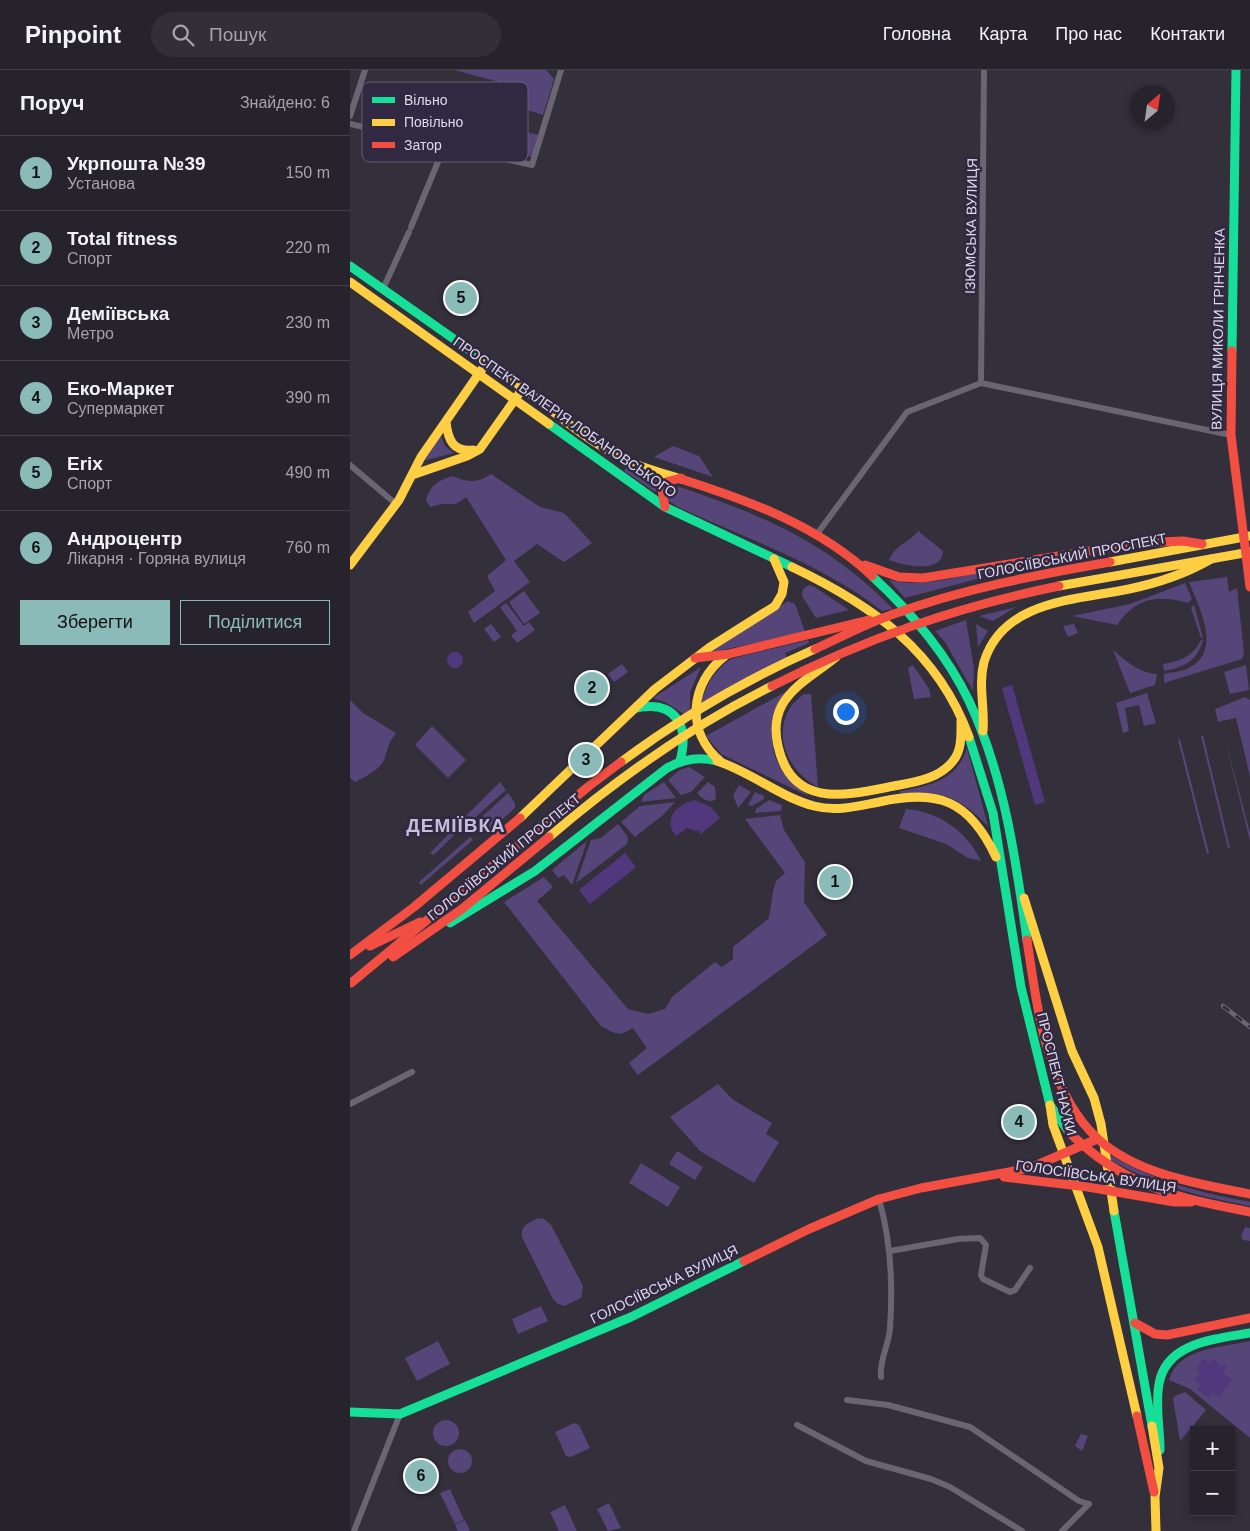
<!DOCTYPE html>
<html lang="uk">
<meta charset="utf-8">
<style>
:root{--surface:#26232c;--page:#322f38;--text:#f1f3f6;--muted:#a4a4a9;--line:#424048;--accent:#8bbbb9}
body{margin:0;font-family:Arial,sans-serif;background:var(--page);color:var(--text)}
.controls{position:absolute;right:15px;bottom:15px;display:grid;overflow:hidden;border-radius:0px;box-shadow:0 2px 8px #0003}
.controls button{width:45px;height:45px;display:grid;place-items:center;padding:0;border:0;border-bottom:1px solid var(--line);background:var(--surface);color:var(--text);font:25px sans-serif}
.compass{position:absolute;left:780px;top:15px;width:45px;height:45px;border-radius:50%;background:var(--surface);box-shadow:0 2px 8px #0003;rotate:29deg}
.you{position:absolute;left:495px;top:641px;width:18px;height:18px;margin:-12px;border:4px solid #fff;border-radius:50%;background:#1a73e8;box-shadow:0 0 0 8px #1a73e833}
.badge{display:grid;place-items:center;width:32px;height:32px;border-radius:50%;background:var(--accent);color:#111;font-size:16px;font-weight:700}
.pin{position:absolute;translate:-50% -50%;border:2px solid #fff;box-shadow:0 1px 5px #0006}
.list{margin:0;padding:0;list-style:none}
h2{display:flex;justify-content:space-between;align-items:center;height:65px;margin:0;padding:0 20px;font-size:21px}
h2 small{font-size:16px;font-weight:400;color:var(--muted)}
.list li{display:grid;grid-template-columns:32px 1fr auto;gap:15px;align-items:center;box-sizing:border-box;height:75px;padding:0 20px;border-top:1px solid var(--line)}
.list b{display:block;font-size:19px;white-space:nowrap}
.list p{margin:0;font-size:16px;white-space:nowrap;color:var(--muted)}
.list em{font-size:16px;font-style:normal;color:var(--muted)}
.actions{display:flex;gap:10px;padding:15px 20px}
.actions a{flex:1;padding:11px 0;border:1px solid var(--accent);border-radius:0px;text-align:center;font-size:18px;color:var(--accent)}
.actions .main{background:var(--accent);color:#111}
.icon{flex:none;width:28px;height:28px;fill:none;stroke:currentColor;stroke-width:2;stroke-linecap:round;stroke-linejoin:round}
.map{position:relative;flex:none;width:900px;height:1461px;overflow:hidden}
header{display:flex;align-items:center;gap:30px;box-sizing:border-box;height:70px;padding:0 25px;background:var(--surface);border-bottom:1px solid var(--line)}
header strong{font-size:24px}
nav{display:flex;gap:28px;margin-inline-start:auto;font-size:18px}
.search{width:350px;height:45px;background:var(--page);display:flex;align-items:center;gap:12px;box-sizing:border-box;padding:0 18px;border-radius:28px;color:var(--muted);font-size:19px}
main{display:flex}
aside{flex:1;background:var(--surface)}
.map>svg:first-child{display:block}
.green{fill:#564579}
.water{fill:#51387d}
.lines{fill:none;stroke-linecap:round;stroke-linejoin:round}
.street{stroke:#696572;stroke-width:6}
.fast{stroke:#16e098;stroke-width:9}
.slow{stroke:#ffcf43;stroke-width:9}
.jam{stroke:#f24e42;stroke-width:9}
.rail-casing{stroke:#6a6772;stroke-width:4.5}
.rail{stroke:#312941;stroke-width:2.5;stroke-dasharray:8;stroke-linecap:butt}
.labels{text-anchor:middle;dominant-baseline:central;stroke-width:5;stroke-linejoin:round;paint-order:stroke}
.street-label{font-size:14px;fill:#dfdbeb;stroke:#312941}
.district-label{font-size:19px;font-weight:bold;letter-spacing:1px;fill:#c6bedd;stroke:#312941}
.key{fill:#312941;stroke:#655e74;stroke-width:1}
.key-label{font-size:14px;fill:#dfdbeb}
</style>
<header>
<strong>Pinpoint</strong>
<div class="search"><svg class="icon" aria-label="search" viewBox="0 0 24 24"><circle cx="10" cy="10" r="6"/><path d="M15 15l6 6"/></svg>Пошук</div>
<nav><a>Головна</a><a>Карта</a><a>Про нас</a><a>Контакти</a></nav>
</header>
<main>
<aside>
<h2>Поруч<small>Знайдено: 6</small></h2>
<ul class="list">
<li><span class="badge">1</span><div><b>Укрпошта №39</b><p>Установа</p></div><em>150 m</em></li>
<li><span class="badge">2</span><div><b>Total fitness</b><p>Спорт</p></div><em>220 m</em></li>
<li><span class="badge">3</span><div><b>Деміївська</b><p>Метро</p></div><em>230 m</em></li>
<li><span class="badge">4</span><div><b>Еко-Маркет</b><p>Супермаркет</p></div><em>390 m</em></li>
<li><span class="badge">5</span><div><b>Erix</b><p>Спорт</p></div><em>490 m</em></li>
<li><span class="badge">6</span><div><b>Андроцентр</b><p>Лікарня · Горяна вулиця</p></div><em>760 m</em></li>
</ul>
<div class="actions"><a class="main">Зберегти</a><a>Поділитися</a></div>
</aside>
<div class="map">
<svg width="900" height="1461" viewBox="0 0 900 1461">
<rect width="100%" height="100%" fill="#332f3b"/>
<g class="green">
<polygon points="104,0 196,0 204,9 193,45 147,30 149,12"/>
<polygon points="141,53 188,65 182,87 168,83 169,79 136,71"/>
<polygon points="91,366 95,376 104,383 73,391"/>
<polygon points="323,376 349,386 363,407 304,387"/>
<polygon points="276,398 311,411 305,422 274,401"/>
<path d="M141,404L190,437L214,443L242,473L214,492L187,474L164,491L180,512L124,553L118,542L145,521L137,506L156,490L116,427L106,434H92L80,437L76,430C80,415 88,411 102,406C118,412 126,414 141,404Z"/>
<path d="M322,417H330C417,447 477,472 543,539L532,541C476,496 393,467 328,437L319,431L318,424Z"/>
<path d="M568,461L593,481C592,505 552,495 539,490C548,472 557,475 568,461Z"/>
<path d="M641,500L642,505L555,528L539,510C573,518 607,507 641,500Z"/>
<path d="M877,507L879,522L887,518L894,583L892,589L814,613V604C821,602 830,602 837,599C874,582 849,538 839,512Z"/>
<path d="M835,513L842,529L838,533C807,524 786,528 767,555L722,546L780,534Z"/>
<polygon points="459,515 463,516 499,540 466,548 452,526 453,519"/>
<polygon points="174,521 190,543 174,554 159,532"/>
<polygon points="438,531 445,534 455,562 358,583"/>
<polygon points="156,533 174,556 179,552 185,560 167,573 161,565 167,561 150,537"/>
<polygon points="844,535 853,568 851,568 841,538"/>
<polygon points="666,537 643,551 629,546"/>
<polygon points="616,550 624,599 623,621 595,572 585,561"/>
<polygon points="141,554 151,567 144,572 134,559"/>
<polygon points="626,554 638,561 628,577"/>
<polygon points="724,554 728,563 718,567 713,556"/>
<path d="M458,570L459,573L435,583L437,589L350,635C357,615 363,601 381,589Z"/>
<path d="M851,570H853C847,591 835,597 814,601L813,594C831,591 843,586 851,570Z"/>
<path d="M763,580C776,591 789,603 807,604L805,615L780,623Z"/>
<polygon points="272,594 278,602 264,612 258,604"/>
<polygon points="563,595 579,619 581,627 564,629 558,598"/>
<polygon points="896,595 899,620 880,624 874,602"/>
<polygon points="351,597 340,622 340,640 334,644 315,632 303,628"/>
<path d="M437,621C433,635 424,651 423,666C420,694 442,717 464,729L371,684L356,666Z"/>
<polygon points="797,623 806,653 794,656 789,635 775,638 779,661 773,663 766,633"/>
<path d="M454,624H461L468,717C440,703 422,668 440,638C443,633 449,628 454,624Z"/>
<polygon points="895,627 900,630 900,706 886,648 868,652 865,639"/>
<path d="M0,630L13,643L46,663C38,674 39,675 35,687C32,699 15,707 5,712L0,708Z"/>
<polygon points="82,656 116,690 98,708 65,675"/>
<polygon points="873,661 900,763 900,771"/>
<polygon points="853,665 880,778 878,778 851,666"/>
<polygon points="830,669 859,783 857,784 828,670"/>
<path d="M617,678L638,756C608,726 593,720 551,724L550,721C580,716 607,710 617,678Z"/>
<polygon points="339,697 355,707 341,722 331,725 318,710 330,700"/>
<polygon points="150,712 156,720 120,752 115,747"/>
<polygon points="314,712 326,728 291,732 294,725"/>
<path d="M358,712L365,717L366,729C360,734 352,729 347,723Z"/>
<polygon points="389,715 401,722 388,738 383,725"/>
<polygon points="405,722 414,726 414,729 402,736 398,735"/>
<polygon points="158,723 165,733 165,738 138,762 131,762 123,755"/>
<polygon points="419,730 432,735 431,741 405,743 406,739"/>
<polygon points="325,732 313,745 285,767 271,752 290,736"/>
<path d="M556,739C589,742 617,761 631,791L618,788L596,774L549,758Z"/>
<path d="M430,745L434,760L455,792L454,832L477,865L288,1005L279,993L297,978L283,958C268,967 266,964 251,956L154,832L194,807L203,817L187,831L278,939L298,944L315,939L322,927L365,892L372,897L383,889V877L419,848L423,821L426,811L435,803L395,749Z"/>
<polygon points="268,754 278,767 277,774 226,813 241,770 251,768"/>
<polygon points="105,758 108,761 84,785 80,783"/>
<polygon points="120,767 123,770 71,815 69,812"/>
<polygon points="237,771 222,815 214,805 208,808 202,800"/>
<polygon points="368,1014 382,1029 422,1053 416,1064 429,1072 404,1113 350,1081 320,1047"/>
<polygon points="327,1081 353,1097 345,1110 319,1094"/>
<path d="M761,1086C805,1111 851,1123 900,1132V1136C849,1126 806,1116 761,1090Z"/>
<polygon points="291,1093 330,1117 318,1137 279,1113"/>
<path d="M188,1148L194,1149L201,1155L233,1216L231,1228L214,1236L208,1234L203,1229L172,1167C171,1155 178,1153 188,1148Z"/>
<polygon points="895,1157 900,1158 900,1171 893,1170 891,1166"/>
<polygon points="191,1236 198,1251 168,1264 162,1249"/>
<polygon points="88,1271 100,1294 67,1311 55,1288"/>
<path d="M900,1271V1368L840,1319L819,1310C829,1277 870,1278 900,1271Z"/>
<polygon points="835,1322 856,1340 830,1371 823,1329 825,1326"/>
<circle cx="96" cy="1363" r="13"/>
<polygon points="224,1353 229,1355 240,1378 221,1387 216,1386 205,1362"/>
<polygon points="731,1364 738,1366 732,1381 725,1376"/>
<circle cx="110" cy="1391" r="12"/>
<polygon points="100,1419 114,1450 105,1454 90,1423"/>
<polygon points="259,1433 271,1458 258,1461 247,1439"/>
<polygon points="215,1435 227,1461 209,1461 200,1442"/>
<polygon points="115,1450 120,1461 108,1461 105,1455"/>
</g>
<g class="water">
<circle cx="105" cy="590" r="8"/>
<polygon points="662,615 695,732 685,735 652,618"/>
<path d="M345,730L361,737L370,748L351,764L348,760L346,761L337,758L326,766C312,749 327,734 345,730Z"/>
<polygon points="275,783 286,797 240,834 229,820"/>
<polygon points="854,1288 860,1293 864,1288 871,1297 874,1294 877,1297 873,1303 882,1310 869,1327 863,1322 858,1328 847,1319 851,1314 845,1310 850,1303 846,1299"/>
</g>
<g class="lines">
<g class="street">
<polyline points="0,46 15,0"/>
<polyline points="0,54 182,95 211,0"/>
<polyline points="61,157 95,75"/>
<polyline points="33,219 59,162"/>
<polyline points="631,313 634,0"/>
<polyline points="0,395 45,433"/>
<polyline points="467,464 557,342 631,313 881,365"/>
<polyline points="0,1034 62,1002"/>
<path d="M529,1129C541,1171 543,1215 540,1258C539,1275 529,1290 531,1307"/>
<polyline points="540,1181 608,1169 630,1168 636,1175 631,1205 633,1209 660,1222 665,1220 680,1198"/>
<polyline points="497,1330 538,1335 620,1357 729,1431 739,1434"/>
<polyline points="447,1355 516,1391 581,1409 600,1417 672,1461"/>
<polyline points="4,1461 50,1344"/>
<polyline points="712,1461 739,1434"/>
</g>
<g class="fast">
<polyline points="0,196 158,307"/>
<polyline points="882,281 886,0"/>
<polyline points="199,354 315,437 442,497"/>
<path d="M522,506C561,542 596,583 619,631C654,705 666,790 677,870"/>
<path d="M286,638C325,630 340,655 330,691"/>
<polyline points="619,667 643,743 671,917 700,1035 718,1061"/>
<path d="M100,853L185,801L317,698C333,689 349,686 367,691"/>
<polyline points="764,1141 802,1356"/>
<polyline points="0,1342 50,1344 281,1247 394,1191"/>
<path d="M810,1380C810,1359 805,1335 809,1314C816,1272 866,1269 900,1263"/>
</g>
<g class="slow">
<polyline points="0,212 199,354"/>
<path d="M158,307C196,334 231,368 274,389C292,398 312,403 331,409"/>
<path d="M96,352C98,370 103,382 123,380"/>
<polyline points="65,404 117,386 130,379 173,318"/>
<polyline points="760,492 900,466"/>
<polyline points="0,495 49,430 71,387 137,292"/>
<path d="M442,497C522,535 588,581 619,667"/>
<polyline points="709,516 900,482"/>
<path d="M486,587C468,602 444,614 432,635C425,648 425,663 428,676C442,740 498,725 544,716C565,712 589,709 603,691C612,680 611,665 611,651"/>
<path d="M633,661C635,638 628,615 634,592C653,530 726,530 779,519C808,513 835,504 861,489"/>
<path d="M367,691C401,702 430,727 464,736C486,742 508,736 529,732C589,719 619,730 646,787"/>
<path d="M370,691C335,661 340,613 375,586"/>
<path d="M271,692C330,648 397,609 465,579"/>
<polyline points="170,748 305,619 360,577 425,536 432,524 434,512 424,489"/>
<path d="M199,767C268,708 341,656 422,616"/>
<polyline points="674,828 722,981 744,1028 751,1054 764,1141"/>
<polyline points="700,1035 703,1055 748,1177 787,1346"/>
<polyline points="802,1356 809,1398 805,1427 806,1461"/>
</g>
<g class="jam">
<polyline points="882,281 881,365 900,517"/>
<path d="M331,409C400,431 469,456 522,506"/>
<polyline points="315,437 312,420 316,412 331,408"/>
<polyline points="515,495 549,507 573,508 788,473 833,471 852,474"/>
<path d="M465,579C490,568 515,554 541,545C612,519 686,505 760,492"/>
<polyline points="345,588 379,584 519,550"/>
<path d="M422,616C517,568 606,537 709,516"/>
<path d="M677,870C687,936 696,1021 748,1069C788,1105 850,1114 900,1124"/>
<polyline points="20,876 70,852"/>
<polyline points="0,885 64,837 170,748"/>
<polyline points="43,887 112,839 199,767"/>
<polyline points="1,913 239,716 271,692"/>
<path d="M718,1061C772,1116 827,1128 900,1142"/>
<polyline points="654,1107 738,1117 824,1132 841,1132"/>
<polyline points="394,1191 459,1159 529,1129 571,1118 680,1098 747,1069"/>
<polyline points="785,1253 805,1264 817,1265 900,1248"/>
<polyline points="787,1346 804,1422"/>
</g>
<g class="rail-casing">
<polyline id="rail" points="873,936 900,957"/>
</g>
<use href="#rail" class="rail"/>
</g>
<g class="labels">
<g class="street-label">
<text transform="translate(621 156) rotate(-89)">ІЗЮМСЬКА ВУЛИЦЯ</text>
<text transform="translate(868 259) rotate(-89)">ВУЛИЦЯ МИКОЛИ ГРІНЧЕНКА</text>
<text transform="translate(215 347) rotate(35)">ПРОСПЕКТ ВАЛЕРІЯ ЛОБАНОВСЬКОГО</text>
<text transform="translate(722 486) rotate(-11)">ГОЛОСІЇВСЬКИЙ ПРОСПЕКТ</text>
<text transform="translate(154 787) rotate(-39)">ГОЛОСІЇВСЬКИЙ ПРОСПЕКТ</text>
<text transform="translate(707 1004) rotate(76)">ПРОСПЕКТ НАУКИ</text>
<text transform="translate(746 1106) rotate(8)">ГОЛОСІЇВСЬКА ВУЛИЦЯ</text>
<text transform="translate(314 1214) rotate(-26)">ГОЛОСІЇВСЬКА ВУЛИЦЯ</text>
</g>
<g class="district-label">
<text x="106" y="755">ДЕМІЇВКА</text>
</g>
</g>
<rect x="12" y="12" width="166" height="80" rx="8" class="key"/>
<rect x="22" y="27" width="23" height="6" fill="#16e098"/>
<rect x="22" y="49" width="23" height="7" fill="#ffcf43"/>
<rect x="22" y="72" width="23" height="6" fill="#f24e42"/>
<g class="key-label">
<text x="54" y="35">Вільно</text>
<text x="54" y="57">Повільно</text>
<text x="54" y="80">Затор</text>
</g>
</svg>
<div class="controls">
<button>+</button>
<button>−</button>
</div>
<svg class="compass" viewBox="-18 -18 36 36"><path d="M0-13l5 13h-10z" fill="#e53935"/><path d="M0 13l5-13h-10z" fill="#a4a4a9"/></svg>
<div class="you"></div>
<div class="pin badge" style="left:485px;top:812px">1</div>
<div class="pin badge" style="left:242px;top:618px">2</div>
<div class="pin badge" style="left:236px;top:690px">3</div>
<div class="pin badge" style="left:669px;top:1052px">4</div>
<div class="pin badge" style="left:111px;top:228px">5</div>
<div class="pin badge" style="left:71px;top:1406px">6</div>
</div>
</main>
